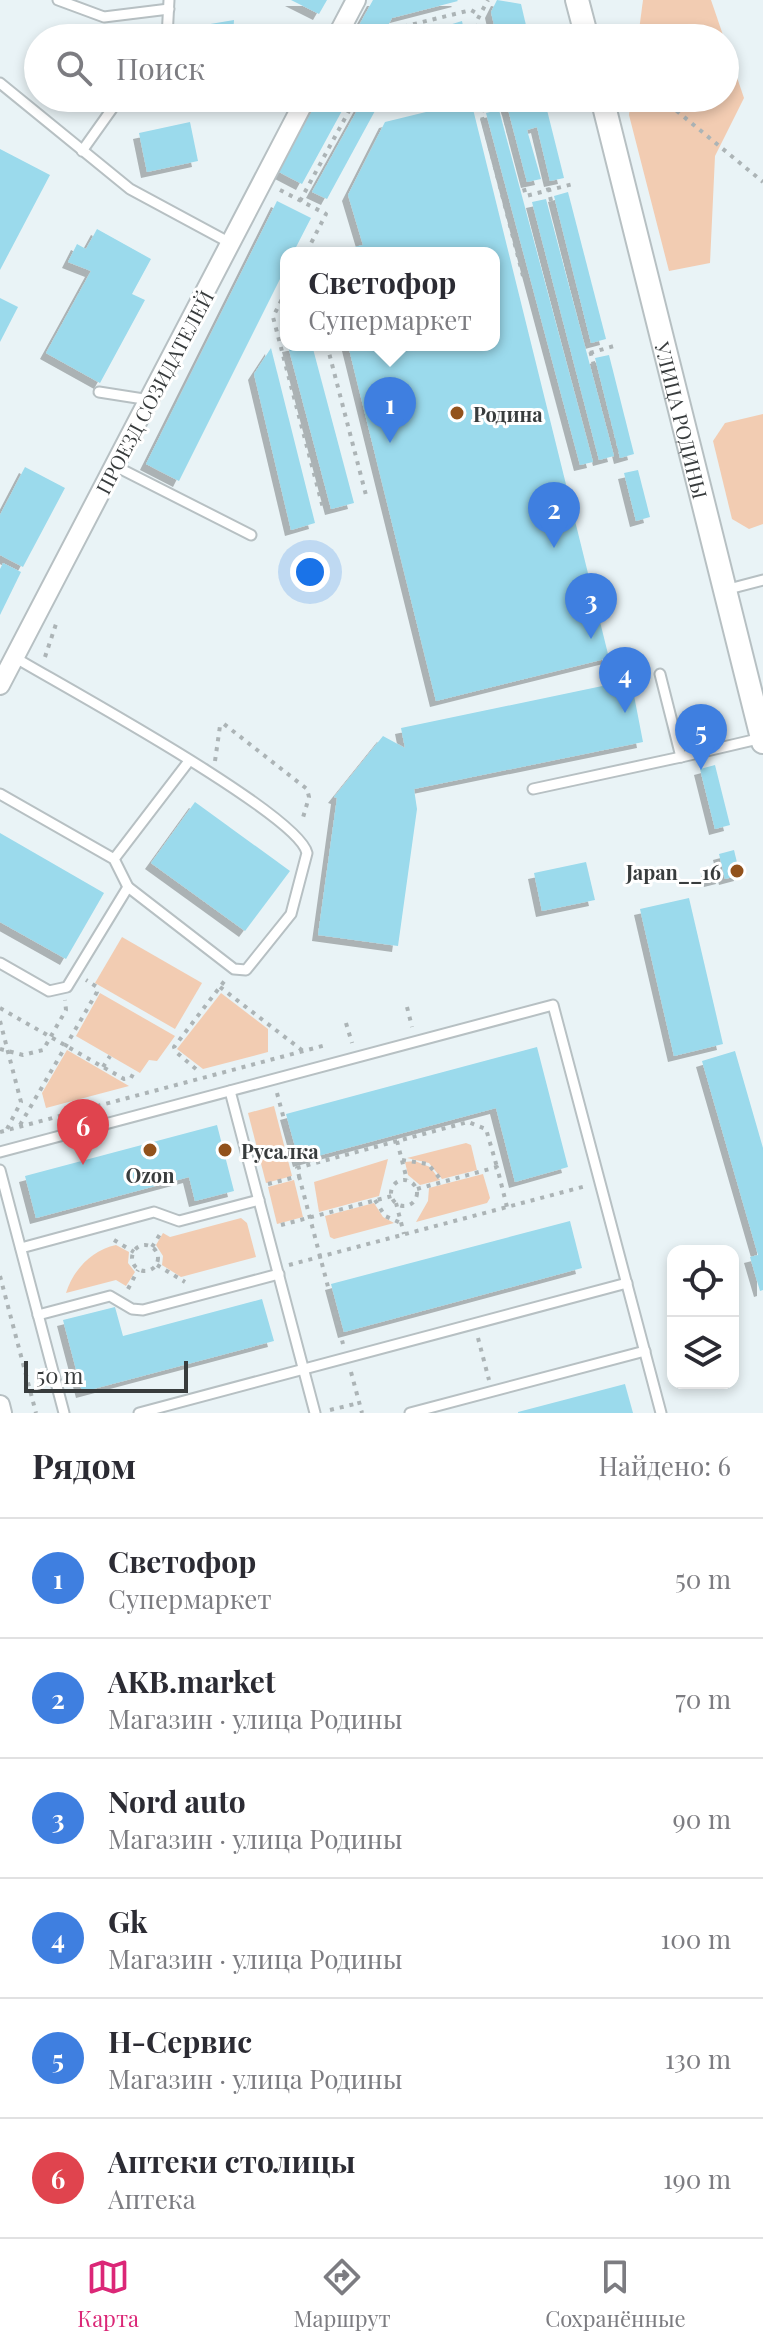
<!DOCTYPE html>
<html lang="ru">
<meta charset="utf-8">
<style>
:root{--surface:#fff;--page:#f2f2f3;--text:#2b2b33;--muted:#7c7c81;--line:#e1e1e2;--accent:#db2777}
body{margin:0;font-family:"Playfair Display",serif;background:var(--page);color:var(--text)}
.controls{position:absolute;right:24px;bottom:24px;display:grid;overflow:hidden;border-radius:16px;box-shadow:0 4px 12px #0003}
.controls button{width:72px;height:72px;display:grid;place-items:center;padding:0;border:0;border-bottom:2px solid var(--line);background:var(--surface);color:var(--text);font:40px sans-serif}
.scale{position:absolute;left:24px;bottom:20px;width:164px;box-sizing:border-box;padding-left:8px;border:4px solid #383c3d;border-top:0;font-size:22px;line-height:28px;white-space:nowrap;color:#383c3d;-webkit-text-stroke:6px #fff;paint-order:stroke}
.you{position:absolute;left:310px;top:572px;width:28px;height:28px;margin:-20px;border:6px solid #fff;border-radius:50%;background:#1a73e8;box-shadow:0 0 0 12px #1a73e833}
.badge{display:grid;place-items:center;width:52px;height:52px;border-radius:50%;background:var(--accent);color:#fff;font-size:26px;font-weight:700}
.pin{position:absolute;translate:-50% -66px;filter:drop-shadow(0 2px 4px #0008)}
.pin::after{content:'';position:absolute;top:42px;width:28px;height:24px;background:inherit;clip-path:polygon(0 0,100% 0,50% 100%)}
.popup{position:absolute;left:280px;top:247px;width:220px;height:104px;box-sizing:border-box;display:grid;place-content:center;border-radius:16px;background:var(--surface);filter:drop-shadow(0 2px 6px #0005);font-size:26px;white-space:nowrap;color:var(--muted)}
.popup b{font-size:30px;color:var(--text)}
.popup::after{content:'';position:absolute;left:50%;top:100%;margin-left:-16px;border:16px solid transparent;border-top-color:var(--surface)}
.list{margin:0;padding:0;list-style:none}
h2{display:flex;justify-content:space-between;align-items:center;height:104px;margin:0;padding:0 32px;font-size:34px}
h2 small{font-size:26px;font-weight:400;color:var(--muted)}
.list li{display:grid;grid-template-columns:52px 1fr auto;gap:24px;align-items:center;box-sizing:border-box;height:120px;padding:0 32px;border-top:2px solid var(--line)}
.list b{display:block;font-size:30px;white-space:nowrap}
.list p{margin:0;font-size:26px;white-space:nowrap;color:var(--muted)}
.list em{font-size:26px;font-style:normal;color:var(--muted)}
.icon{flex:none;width:44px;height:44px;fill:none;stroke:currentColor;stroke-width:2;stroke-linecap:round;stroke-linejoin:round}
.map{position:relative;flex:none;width:763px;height:1413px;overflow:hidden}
.search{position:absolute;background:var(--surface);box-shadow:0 4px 12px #0003;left:24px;right:24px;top:24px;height:88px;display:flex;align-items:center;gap:20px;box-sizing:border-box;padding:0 28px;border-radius:44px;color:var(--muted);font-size:30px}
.sheet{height:824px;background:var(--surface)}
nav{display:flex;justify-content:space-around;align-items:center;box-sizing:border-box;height:112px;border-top:2px solid var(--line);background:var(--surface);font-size:22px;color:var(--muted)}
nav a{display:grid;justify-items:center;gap:4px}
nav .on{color:var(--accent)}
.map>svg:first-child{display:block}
.green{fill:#f2ccb2}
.building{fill:#9bdaec;filter:url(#shadow)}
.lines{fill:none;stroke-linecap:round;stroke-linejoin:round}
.service-casing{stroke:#b7c0c3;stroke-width:13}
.minor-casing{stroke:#b7c0c3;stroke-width:22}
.tertiary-casing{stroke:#b7c0c3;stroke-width:26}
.path{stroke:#acb4b6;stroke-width:4;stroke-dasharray:4 6;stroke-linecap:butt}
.service{stroke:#fff;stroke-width:9}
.minor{stroke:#fff;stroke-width:18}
.tertiary{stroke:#fff;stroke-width:22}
.poi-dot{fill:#92521c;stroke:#fff;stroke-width:3}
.labels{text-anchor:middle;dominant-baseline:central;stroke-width:6;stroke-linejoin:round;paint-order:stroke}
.street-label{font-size:20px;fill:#383c3d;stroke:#fff}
.poi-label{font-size:20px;font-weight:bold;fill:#383c3d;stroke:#fff;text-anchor:start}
</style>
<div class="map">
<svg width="763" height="1413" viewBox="0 0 763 1413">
<defs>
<filter id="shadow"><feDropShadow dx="-6" dy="6" stdDeviation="0" flood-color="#0004"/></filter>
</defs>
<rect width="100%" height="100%" fill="#e9f3f6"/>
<g class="green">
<polygon points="643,0 711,0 724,38 638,38"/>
<polygon points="725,42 744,98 715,156 710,263 669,271 629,115 631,98 725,98"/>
<polygon points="763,414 763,524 749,529 732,519 713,441 725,423"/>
<polygon points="122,937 202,983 175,1029 95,983"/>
<polygon points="100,993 175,1036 157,1061 149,1060 140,1073 76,1036"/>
<polygon points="221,993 268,1029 268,1052 203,1069 177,1049"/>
<polygon points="67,1050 129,1086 46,1108 42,1093"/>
<polygon points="274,1106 292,1176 266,1183 248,1113"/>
<polygon points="466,1143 471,1145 477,1170 442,1179 429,1163 407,1158"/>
<polygon points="388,1159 379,1196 319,1212 314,1182"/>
<polygon points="415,1161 430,1167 440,1180 420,1185 408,1175 405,1162"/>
<polygon points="483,1174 490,1198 487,1203 416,1222 428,1201 429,1188"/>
<polygon points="294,1180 303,1217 277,1224 268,1187"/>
<polygon points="374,1203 383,1217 394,1223 334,1239 330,1237 325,1216"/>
<polygon points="241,1218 247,1223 256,1257 181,1277 162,1265 163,1256 156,1245 163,1233 170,1237"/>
<path d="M116,1245L129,1252L128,1263L135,1272L126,1286L116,1280L66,1293C73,1270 92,1250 116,1245Z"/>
</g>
<g class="building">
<polygon points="291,0 327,0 319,14"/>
<polygon points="373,0 457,0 458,1 392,18 381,38 352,38"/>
<polygon points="497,0 521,4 529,38 497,38 491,12"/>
<polygon points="234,20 233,38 140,38 139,36"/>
<polygon points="462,21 465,35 455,38 407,38"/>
<polygon points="319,98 349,98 302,184 279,172"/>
<polygon points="364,98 382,98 327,199 312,192"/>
<polygon points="505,98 544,98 564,178 550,181 537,127 527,130 541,179 527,182"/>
<polygon points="471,101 609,658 436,701 348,345 494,345 494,253 333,252 363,245 348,195 385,122"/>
<polygon points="499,110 593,462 580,465 486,113"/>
<polygon points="190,122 198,161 147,172 139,133"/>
<polygon points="0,149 50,175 0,270"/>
<polygon points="568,192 606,339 591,343 554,196"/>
<polygon points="546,199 614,456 599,460 532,202"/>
<polygon points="277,201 311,218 293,253 286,253 286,267 179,481 146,464"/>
<polygon points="97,229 151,259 132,294 145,300 100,383 46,353 91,271 68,262 77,244 86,249"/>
<polygon points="0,298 18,307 0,342"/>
<polygon points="293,345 312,345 354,503 331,509 288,346"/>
<polygon points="271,348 315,523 291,530 254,374"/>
<polygon points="609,355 634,454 620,458 595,358"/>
<polygon points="25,467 65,488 23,567 0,555 0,515"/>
<polygon points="638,470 650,517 636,521 624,473"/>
<polygon points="3,563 21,572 0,615 0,569"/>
<polygon points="631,680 643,742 414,789 417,809 398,946 318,935 337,798 334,797 383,736 405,748 401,728"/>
<polygon points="715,765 730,825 715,829 700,769"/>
<polygon points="195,802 290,871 245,931 151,863"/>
<polygon points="0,833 104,893 66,959 0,922"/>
<polygon points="734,850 740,875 725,879 719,854"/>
<polygon points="586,862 595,900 542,911 534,873"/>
<polygon points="719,867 722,878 710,881 707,870"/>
<polygon points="689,898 723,1044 674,1056 640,909"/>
<polygon points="537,1047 568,1167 515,1182 496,1108 299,1161 286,1114"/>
<polygon points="735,1051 763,1148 763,1290 760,1291 750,1257 758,1255 702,1061"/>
<polygon points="217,1125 234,1191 195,1201 189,1177 36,1218 25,1176"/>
<polygon points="570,1221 582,1268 344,1332 331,1284"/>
<polygon points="262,1299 274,1341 82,1392 63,1320 115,1307 123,1336"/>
<polygon points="625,1384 633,1413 518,1413 518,1412"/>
</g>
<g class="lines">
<g class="service-casing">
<g id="service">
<polyline points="58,0 104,17 169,9"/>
<polyline points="167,38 169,0"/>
<polyline points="0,83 130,189 232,244"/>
<polyline points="82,151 114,106 154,98"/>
<polyline points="99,392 150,400"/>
<polyline points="115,466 251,535"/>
<polyline points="725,590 763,580"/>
<polyline points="660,674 681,757 762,738"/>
<polyline points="533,789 681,757"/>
<polyline points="0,794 114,859 128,887"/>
<polyline points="114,859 189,761"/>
<path d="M0,963L49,991L67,987L128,887L234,969L246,970L291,914L307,853C299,814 59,684 14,657"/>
<polyline points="230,1091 315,1413"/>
<polyline points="0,1152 553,1005 661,1413"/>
<polyline points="0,1170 64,1413"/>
<polyline points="21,1248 154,1212 179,1221 259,1200"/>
<polyline points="38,1315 110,1296 132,1309 143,1310 279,1274"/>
<polyline points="139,1413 627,1283"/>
<polyline points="410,1413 645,1351"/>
</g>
</g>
<g class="minor-casing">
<g id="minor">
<polyline points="336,38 356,0"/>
<polyline points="0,685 306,98"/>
<polyline points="0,1405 2,1413"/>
</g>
</g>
<g class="tertiary-casing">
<g id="tertiary">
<polyline points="577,0 587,38"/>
<path id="s1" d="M602,98L763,742"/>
</g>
</g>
<g class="path">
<polyline points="389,38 394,29 471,10 480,15"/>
<polyline points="477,38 475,24 488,0"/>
<polyline points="661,98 763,182"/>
<polyline points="488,99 481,113 523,276"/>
<polyline points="489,100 501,104 526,196 573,184"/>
<polyline points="535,139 617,454"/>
<polyline points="280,190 326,214 306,253"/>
<polyline points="300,201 356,98"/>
<polyline points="286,291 273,317 323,508"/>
<polyline points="327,345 367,499"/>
<polyline points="590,353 614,346"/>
<polyline points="45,657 56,624"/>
<polyline points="215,761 220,726 224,724 307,789 309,797 302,821"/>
<polyline points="220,987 303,1051"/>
<polyline points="407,1007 412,1027"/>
<polyline points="0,1008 124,1079 131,1078 135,1070"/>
<polyline points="0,1021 21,1102 7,1129"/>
<polyline points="346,1023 352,1043"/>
<polyline points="0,1049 23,1055 43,1050 66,1010 65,1000"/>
<polyline points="103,1067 110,1056"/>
<polyline points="196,1069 176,1052 174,1047 226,979"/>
<polyline points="277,1093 297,1168"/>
<polyline points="20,1125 97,992 97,987 86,980"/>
<polyline points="0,1132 326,1045"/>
<polyline points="397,1141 407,1180"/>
<polyline points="402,1160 428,1164 442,1181"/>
<polyline points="299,1176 343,1344"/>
<circle cx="404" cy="1193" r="13"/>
<polyline points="268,1184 299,1176 297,1168 468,1122 486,1129 497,1167"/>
<polyline points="417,1189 497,1167 507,1207"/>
<polyline points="375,1200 385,1216 401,1223"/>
<polyline points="396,1203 404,1234"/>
<polyline points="281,1225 392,1196"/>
<polyline points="114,1240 134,1252"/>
<circle cx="145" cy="1258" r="13"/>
<polyline points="152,1247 162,1231"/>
<polyline points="157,1265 185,1282"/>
<polyline points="289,1265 586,1186"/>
<polyline points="0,1276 36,1413"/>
<polyline points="128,1289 138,1270"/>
<polyline points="478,1338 489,1380"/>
<polyline points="351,1372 362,1413"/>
<polyline points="330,1410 359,1403"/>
</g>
<use href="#service" class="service"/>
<use href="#minor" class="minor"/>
<use href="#tertiary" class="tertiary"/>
</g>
<g class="poi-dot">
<circle cx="457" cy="413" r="8"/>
<circle cx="737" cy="871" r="8"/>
<circle cx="150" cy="1150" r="8"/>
<circle cx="225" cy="1150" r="8"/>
</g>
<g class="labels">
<g class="street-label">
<text transform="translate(154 392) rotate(-62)">ПРОЕЗД СОЗИДАТЕЛЕЙ</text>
<text stroke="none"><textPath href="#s1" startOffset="332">УЛИЦА РОДИНЫ</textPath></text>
</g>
<g class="poi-label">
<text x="473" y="413">Родина</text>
<text x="721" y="871" text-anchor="end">Japan__16</text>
<text x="241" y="1150">Русалка</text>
<text x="150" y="1174" text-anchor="middle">Ozon</text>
</g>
</g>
</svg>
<div class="controls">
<button><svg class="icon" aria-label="locate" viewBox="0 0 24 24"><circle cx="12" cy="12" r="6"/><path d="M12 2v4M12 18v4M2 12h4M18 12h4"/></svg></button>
<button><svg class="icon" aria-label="layers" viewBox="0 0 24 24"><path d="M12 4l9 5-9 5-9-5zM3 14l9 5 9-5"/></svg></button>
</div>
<div class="scale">50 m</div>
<div class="you"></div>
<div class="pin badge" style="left:390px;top:443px;background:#3f7fe0">1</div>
<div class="popup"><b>Светофор</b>Супермаркет</div>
<div class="pin badge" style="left:554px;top:548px;background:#3f7fe0">2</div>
<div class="pin badge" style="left:591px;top:639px;background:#3f7fe0">3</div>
<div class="pin badge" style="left:625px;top:713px;background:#3f7fe0">4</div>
<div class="pin badge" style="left:701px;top:770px;background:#3f7fe0">5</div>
<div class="pin badge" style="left:83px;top:1165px;background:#e0444e">6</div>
<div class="search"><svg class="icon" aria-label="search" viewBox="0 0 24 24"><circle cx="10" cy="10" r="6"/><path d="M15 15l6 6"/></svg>Поиск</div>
</div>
<section class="sheet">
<h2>Рядом<small>Найдено: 6</small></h2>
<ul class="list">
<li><span class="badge" style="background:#3f7fe0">1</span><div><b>Светофор</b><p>Супермаркет</p></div><em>50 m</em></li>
<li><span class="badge" style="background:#3f7fe0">2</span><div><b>AKB.market</b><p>Магазин · улица Родины</p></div><em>70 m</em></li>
<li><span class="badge" style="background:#3f7fe0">3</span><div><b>Nord auto</b><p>Магазин · улица Родины</p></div><em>90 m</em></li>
<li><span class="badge" style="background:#3f7fe0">4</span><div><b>Gk</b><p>Магазин · улица Родины</p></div><em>100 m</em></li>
<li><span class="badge" style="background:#3f7fe0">5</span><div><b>Н-Сервис</b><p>Магазин · улица Родины</p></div><em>130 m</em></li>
<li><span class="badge" style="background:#e0444e">6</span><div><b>Аптеки столицы</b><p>Аптека</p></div><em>190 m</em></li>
</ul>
</section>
<nav>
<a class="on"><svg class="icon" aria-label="map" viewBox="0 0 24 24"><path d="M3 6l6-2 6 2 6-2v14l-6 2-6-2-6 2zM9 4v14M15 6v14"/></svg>Карта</a>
<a><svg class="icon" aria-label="directions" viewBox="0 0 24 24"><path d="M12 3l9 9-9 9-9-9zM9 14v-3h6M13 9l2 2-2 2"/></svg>Маршрут</a>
<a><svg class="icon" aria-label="saved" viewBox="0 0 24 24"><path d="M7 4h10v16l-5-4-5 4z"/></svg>Сохранённые</a>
</nav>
